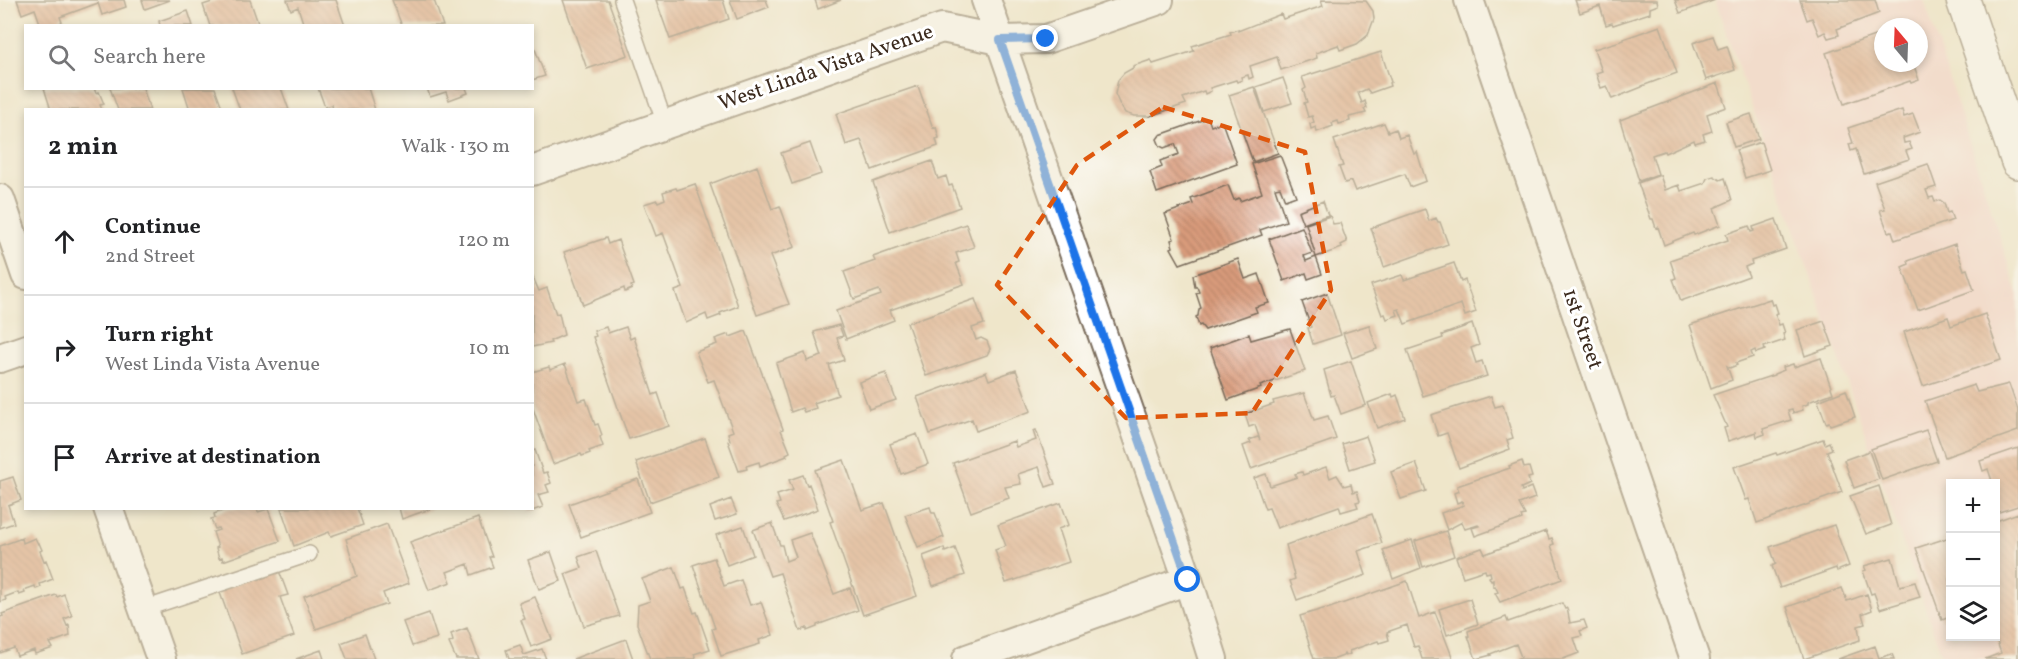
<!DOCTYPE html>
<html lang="en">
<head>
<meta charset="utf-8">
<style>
  :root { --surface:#fff; --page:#f6f6f6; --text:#202124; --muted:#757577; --line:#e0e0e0 }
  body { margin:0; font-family:Vollkorn,serif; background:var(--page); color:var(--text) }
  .controls { position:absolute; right:18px; bottom:18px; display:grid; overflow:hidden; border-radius:0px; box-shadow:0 3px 9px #0003 }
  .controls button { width:54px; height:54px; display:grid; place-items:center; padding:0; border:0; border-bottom:2px solid var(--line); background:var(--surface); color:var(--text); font:30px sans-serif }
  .compass { position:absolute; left:1874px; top:18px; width:54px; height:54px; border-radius:50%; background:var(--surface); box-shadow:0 3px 9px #0003; rotate:341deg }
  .stop { position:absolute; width:18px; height:18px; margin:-14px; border:4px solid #1a73e8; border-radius:50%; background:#fff }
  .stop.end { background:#1a73e8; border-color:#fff; box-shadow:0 2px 6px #0008 }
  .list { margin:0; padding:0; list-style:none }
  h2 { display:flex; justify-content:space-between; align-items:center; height:78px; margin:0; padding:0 24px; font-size:26px }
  h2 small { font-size:20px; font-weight:400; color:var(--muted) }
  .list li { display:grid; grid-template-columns:39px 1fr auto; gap:18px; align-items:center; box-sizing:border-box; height:108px; padding:0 24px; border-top:2px solid var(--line) }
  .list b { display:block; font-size:22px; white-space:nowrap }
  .list p { margin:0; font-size:20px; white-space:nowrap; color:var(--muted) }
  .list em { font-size:20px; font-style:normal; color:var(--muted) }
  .icon { flex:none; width:33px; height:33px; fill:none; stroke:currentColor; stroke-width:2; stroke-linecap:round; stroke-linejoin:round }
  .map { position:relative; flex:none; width:2018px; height:659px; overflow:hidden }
  .search { position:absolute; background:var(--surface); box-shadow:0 3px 9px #0003; left:24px; top:24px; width:510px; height:66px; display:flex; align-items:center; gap:15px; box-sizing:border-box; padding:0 21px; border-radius:0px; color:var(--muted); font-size:22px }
  .panel { position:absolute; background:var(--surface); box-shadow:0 3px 9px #0003; left:24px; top:108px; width:510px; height:402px; border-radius:0px }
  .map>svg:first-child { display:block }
  .built { fill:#f7d0cc; fill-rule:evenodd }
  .building { fill:url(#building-back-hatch) }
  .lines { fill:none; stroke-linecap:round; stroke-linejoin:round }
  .lane-casing { stroke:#7a6c5b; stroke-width:18 }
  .street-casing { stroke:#7a6c5b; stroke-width:32 }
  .secondary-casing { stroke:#7a6c5b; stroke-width:36 }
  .lane { stroke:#fff; stroke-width:15 }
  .street { stroke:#fff; stroke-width:28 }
  .secondary { stroke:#fff; stroke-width:33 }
  .route { stroke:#1a73e8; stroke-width:8 }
  .marked { fill:none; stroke:#df570d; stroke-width:4.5; stroke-dasharray:12 8; stroke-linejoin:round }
  .labels { text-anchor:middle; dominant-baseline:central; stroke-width:6; stroke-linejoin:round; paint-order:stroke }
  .street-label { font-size:21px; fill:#3b2a1e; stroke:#fff }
</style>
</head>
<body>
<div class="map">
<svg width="2018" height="659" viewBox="0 0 2018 659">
  <defs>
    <pattern id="building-back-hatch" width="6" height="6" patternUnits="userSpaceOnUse" patternTransform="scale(1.5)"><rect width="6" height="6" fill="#d99b7b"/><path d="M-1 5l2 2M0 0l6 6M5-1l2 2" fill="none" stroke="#b17f64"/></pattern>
  </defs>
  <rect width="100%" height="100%" fill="#fff"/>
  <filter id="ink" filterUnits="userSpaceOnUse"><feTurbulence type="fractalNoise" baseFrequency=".0167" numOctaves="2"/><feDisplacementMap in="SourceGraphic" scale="12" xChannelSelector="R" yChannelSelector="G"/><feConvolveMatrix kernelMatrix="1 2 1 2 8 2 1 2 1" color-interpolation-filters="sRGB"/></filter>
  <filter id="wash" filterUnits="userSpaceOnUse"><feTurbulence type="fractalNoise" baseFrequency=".008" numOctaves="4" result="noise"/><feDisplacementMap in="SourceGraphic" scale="24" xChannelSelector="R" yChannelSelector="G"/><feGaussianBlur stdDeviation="1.35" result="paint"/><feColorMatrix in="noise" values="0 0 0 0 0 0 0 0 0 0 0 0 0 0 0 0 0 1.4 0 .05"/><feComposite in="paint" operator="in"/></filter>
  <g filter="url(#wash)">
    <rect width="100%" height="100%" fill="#efe6cb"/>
    <path class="built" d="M 1715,0 L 1924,0 L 2018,294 L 2018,659 L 1943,659 ZM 1883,27 L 1919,27 L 1919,63 L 1883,63 ZM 1950,484 L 1996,484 L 1996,636 L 1950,636 Z"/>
    <g id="blocks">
      <path class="building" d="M 17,0 L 124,0 L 126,7 L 102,15 L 98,3 L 60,17 L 62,22 L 53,26 L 41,26 L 35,9 L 22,14 Z
        M 142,0 L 170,0 L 145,9 Z
        M 218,0 L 250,0 L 259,26 L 210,26 L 203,5 Z
        M 287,0 L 336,0 L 345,26 L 304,26 L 298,7 L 291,10 Z
        M 392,0 L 434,0 L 443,26 L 402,26 Z
        M 563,0 L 608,0 L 628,55 L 587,69 Z
        M 656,0 L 723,0 L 729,19 L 670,39 Z
        M 730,0 L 766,0 L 769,7 L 737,19 Z
        M 815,0 L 841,0 L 818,9 Z
        M 1321,0 L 1366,1 L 1373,11 L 1374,19 L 1368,35 L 1357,44 L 1340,50 L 1338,45 L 1316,53 L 1317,58 L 1281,70 L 1277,57 L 1250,66 L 1253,77 L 1249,79 L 1248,75 L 1241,77 L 1242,80 L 1237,82 L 1236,80 L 1210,88 L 1211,91 L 1205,94 L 1204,91 L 1183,98 L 1186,104 L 1150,116 L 1134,116 L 1125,113 L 1119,103 L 1115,94 L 1118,80 L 1124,73 L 1133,68 L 1133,66 L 1151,60 L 1153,64 L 1194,51 L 1192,46 L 1231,34 L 1230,32 L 1238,29 L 1238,31 L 1281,14 L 1283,19 L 1323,6 Z
        M 1575,0 L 1657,0 L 1658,5 L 1650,8 L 1650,13 L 1613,25 L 1612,23 L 1606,25 L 1600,6 L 1580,13 Z
        M 1675,0 L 1715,0 L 1680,13 Z
        M 1800,0 L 1875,0 L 1879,13 L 1837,29 L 1839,35 L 1828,38 L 1825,32 L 1819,35 L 1812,18 L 1807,20 Z
        M 188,11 L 193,26 L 160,26 L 159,21 Z
        M 1660,26 L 1677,73 L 1642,86 L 1642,87 L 1612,99 L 1607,86 L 1601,88 L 1596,73 L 1602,71 L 1594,49 L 1624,40 L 1623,39 Z
        M 1883,33 L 1883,63 L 1913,63 L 1919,80 L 1911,83 L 1910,81 L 1844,104 L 1826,53 Z
        M 1713,36 L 1718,49 L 1727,46 L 1735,70 L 1706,80 L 1693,43 Z
        M 532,41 L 545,76 L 532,80 Z
        M 1381,52 L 1391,82 L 1389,83 L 1390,86 L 1370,93 L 1367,89 L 1358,93 L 1362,103 L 1365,101 L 1367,108 L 1364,109 L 1366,113 L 1349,117 L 1350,121 L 1339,124 L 1338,121 L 1332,123 L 1333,126 L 1317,132 L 1316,127 L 1311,129 L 1310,124 L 1314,122 L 1312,116 L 1308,117 L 1304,103 L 1307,102 L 1303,90 L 1306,88 L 1302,77 Z
        M 1283,78 L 1292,103 L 1264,112 L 1256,87 Z
        M 1718,83 L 1726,107 L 1707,114 L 1712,131 L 1703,134 L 1705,140 L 1695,143 L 1694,140 L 1665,153 L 1664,151 L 1652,155 L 1658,174 L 1639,181 L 1620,120 Z
        M 918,86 L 933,128 L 936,127 L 939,138 L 936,139 L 938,146 L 872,170 L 861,140 L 846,145 L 836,114 Z
        M 1254,87 L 1278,153 L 1253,162 L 1229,95 Z
        M 44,88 L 94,88 L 96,93 L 99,92 L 104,104 L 100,105 L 102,110 L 51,110 Z
        M 110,88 L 143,88 L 150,110 L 118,110 Z
        M 183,88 L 215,88 L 223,110 L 190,110 Z
        M 232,88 L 281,88 L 289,110 L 240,110 Z
        M 318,88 L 368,88 L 375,110 L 333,110 L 332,105 L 325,107 Z
        M 427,88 L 466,88 L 468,93 L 449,100 L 446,92 L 430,97 Z
        M 1902,110 L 1904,117 L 1913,114 L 1920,132 L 1903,138 L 1904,143 L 1909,142 L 1912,149 L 1906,151 L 1909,159 L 1864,174 L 1856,149 L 1851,151 L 1849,144 L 1853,143 L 1848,128 Z
        M 1751,114 L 1759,139 L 1734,147 L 1726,122 Z
        M 1208,118 L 1211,126 L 1222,122 L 1237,164 L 1157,193 L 1150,172 L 1162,167 L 1160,161 L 1179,154 L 1175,144 L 1164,148 L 1160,146 L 1157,139 L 1160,135 Z
        M 1384,123 L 1388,132 L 1396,129 L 1399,138 L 1407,135 L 1414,154 L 1417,152 L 1426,181 L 1410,187 L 1405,174 L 1355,191 L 1351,181 L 1345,183 L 1339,167 L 1343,166 L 1334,140 Z
        M 1761,142 L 1770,170 L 1745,178 L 1736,150 Z
        M 810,143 L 821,174 L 792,184 L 781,153 Z
        M 1280,155 L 1296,196 L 1285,200 L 1280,187 L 1275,188 L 1286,221 L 1260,230 L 1262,235 L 1180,264 L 1171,248 L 1173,247 L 1171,240 L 1174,239 L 1165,214 L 1193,204 L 1191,199 L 1228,185 L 1234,200 L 1239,198 L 1240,201 L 1262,193 L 1252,164 Z
        M 932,161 L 938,179 L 946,176 L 949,186 L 952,185 L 960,207 L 890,232 L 873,182 Z
        M 1928,164 L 1936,187 L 1926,190 L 1929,198 L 1933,197 L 1935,202 L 1940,200 L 1944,203 L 1947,213 L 1950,212 L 1953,220 L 1895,240 L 1892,231 L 1888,232 L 1880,210 L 1885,209 L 1875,182 Z
        M 757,166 L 772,209 L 780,206 L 795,247 L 770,256 L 789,304 L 757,315 L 710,184 Z
        M 1660,175 L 1665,190 L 1679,185 L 1681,191 L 1705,183 L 1707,178 L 1714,176 L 1720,180 L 1725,178 L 1732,200 L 1714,208 L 1720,225 L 1694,235 L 1693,233 L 1664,245 L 1658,227 L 1656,228 L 1653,219 L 1651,219 L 1638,183 Z
        M 695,184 L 738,306 L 720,313 L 721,315 L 708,320 L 706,314 L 686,323 L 675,291 L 683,288 L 663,233 L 656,236 L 644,204 L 657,200 L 658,202 L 665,199 L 663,192 L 676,188 L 677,190 Z
        M 1323,201 L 1328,215 L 1303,224 L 1298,211 Z
        M 1425,209 L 1429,221 L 1436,218 L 1438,222 L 1440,222 L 1448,244 L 1384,267 L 1371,228 Z
        M 1330,216 L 1333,224 L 1340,223 L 1347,242 L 1341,245 L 1342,248 L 1316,257 L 1306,224 Z
        M 1776,219 L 1786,249 L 1751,261 L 1752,264 L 1745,267 L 1749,276 L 1681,301 L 1673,279 L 1676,278 L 1670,260 L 1728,240 L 1726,234 L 1749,226 L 1751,232 L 1754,231 L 1753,227 Z
        M 966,224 L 974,247 L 956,253 L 959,262 L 956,263 L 964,284 L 890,310 L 894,320 L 846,339 L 836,311 L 881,295 L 879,290 L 854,299 L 844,272 L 875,261 L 873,257 Z
        M 1302,227 L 1312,253 L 1304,256 L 1306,261 L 1316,257 L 1322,274 L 1308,279 L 1306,273 L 1284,281 L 1269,239 Z
        M 606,238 L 608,244 L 618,240 L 634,285 L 631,286 L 632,289 L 625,292 L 624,288 L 583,305 L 564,252 Z
        M 1955,244 L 1964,270 L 1967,269 L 1974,290 L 1918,310 L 1902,267 L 1909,264 L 1908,261 Z
        M 1238,259 L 1245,279 L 1259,274 L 1269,303 L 1255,307 L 1257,312 L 1205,330 L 1201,325 L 1199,326 L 1196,317 L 1198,316 L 1199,309 L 1201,308 L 1196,293 L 1199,292 L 1197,287 L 1195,287 L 1193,275 Z
        M 1454,263 L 1461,282 L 1465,280 L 1476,312 L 1465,316 L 1461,304 L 1405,324 L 1399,309 L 1396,310 L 1398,315 L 1387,319 L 1385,314 L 1382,315 L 1371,285 L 1402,275 L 1404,280 Z
        M 532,275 L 539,291 L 547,288 L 556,314 L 559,313 L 564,335 L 550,341 L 551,343 L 532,347 Z
        M 1327,293 L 1341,335 L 1313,344 L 1308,328 L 1311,327 L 1302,302 Z
        M 975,299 L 984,324 L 972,328 L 976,340 L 981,338 L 987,341 L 990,349 L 987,355 L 926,376 L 907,323 Z
        M 1770,299 L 1772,305 L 1775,304 L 1778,313 L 1775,314 L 1779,325 L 1782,324 L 1785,333 L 1783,334 L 1785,340 L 1764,347 L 1765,350 L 1756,353 L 1755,350 L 1751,352 L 1753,357 L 1736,363 L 1737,365 L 1730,368 L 1727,366 L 1732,380 L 1711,388 L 1690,325 Z
        M 1985,314 L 2001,360 L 1923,386 L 1904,332 L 1948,317 L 1951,326 Z
        M 1824,321 L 1833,346 L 1805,356 L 1797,330 Z
        M 1472,324 L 1479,345 L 1471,348 L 1476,363 L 1482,361 L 1487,376 L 1423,396 L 1407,350 L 1443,338 L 1442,335 Z
        M 839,325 L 843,336 L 837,338 L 844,360 L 829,365 L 838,395 L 814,403 L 816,408 L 804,412 L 802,408 L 791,412 L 776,363 L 805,353 L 807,361 L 822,356 L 814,332 Z
        M 1369,325 L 1377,349 L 1352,358 L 1343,333 Z
        M 606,327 L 608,333 L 626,327 L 630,339 L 634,337 L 653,395 L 658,393 L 669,426 L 629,439 L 593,337 L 596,336 L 594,331 Z
        M 1290,329 L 1305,371 L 1260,386 L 1261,388 L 1228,400 L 1210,348 L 1249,334 L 1251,340 Z
        M 746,331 L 783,429 L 781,430 L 790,452 L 786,454 L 787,456 L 760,466 L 759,462 L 746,466 L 747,469 L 739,471 L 728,441 L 730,440 L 728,433 L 733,431 L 714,380 L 708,382 L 696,352 L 717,344 L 715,339 L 729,334 L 730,337 Z
        M 1821,358 L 1833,393 L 1808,402 L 1808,404 L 1802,406 L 1803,410 L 1793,413 L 1792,410 L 1788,411 L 1791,420 L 1763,429 L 1765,434 L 1757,437 L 1756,432 L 1728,441 L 1724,428 L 1727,427 L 1713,395 L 1774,375 L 1774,374 L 1784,370 L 1783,367 L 1793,364 L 1794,367 Z
        M 1351,361 L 1366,405 L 1341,414 L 1334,395 L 1331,396 L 1324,370 Z
        M 565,364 L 578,401 L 586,399 L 595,425 L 598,424 L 602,435 L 600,437 L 603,446 L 589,451 L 590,453 L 582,456 L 581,454 L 553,464 L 532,406 L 532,372 L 549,367 L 550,370 Z
        M 1016,370 L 1031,411 L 976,431 L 972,419 L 930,434 L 917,397 L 986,372 L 989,380 Z
        M 886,373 L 896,400 L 869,409 L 859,382 Z
        M 2009,384 L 2018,410 L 2018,431 L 1945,457 L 1925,401 L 1974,385 L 1977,392 Z
        M 1846,390 L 1855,417 L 1830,425 L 1829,422 L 1826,423 L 1818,401 Z
        M 1304,393 L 1314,420 L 1328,416 L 1336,439 L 1251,469 L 1243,446 L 1251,443 L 1249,440 L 1258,437 L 1260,440 L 1255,425 L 1249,427 L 1245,414 L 1274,404 L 1273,401 Z
        M 1392,394 L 1393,397 L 1397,395 L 1405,418 L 1377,428 L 1368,403 Z
        M 1491,396 L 1495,407 L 1503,405 L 1513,438 L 1507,440 L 1510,449 L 1459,468 L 1447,433 L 1438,436 L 1431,415 Z
        M 1036,430 L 1055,484 L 1046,487 L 1039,467 L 1018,474 L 1021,484 L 1005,487 L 1009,498 L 971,512 L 953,463 L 1014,441 L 1016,447 L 1036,440 L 1033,431 Z
        M 1926,430 L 1937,461 L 1882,480 L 1871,449 Z
        M 917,434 L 928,464 L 901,474 L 890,444 Z
        M 1366,436 L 1375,461 L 1350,469 L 1342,444 Z
        M 705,438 L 719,477 L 650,502 L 636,462 Z
        M 1823,439 L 1825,444 L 1829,442 L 1832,449 L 1827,451 L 1842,492 L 1757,523 L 1749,499 L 1746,500 L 1734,467 L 1776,453 L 1777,455 Z
        M 2018,448 L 2018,506 L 1996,513 L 1996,484 L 1993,484 L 1988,469 L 1983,471 L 1980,461 Z
        M 535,450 L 543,473 L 547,472 L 551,483 L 546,485 L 549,492 L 538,495 L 543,507 L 529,512 L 528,508 L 532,508 L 532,451 Z
        M 1869,451 L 1879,479 L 1854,488 L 1844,460 Z
        M 844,460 L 862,510 L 884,503 L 917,596 L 863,615 L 830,522 L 833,521 L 815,470 Z
        M 1522,461 L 1524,468 L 1529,467 L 1532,477 L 1528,478 L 1530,484 L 1521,488 L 1522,491 L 1531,487 L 1535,498 L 1519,504 L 1525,515 L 1521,516 L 1522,519 L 1475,536 L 1472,528 L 1479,526 L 1478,525 L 1465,529 L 1462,522 L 1447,530 L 1441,513 L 1464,505 L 1462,501 L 1457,503 L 1454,493 L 1459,491 L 1457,486 L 1510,468 L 1509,466 Z
        M 1416,463 L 1426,491 L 1401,499 L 1391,472 Z
        M 1326,467 L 1330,478 L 1337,475 L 1344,486 L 1351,484 L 1353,492 L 1357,491 L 1360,501 L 1356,502 L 1358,507 L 1341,512 L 1339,506 L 1277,528 L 1269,508 L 1265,509 L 1254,478 L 1266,474 L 1270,486 L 1297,477 L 1295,474 L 1302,472 L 1303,475 Z
        M 803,475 L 807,485 L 809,484 L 818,509 L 784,521 L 776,504 L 780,503 L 777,495 L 793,490 L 789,480 Z
        M 13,477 L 21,500 L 8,505 L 14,523 L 0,528 L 0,481 Z
        M 638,479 L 650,512 L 581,537 L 569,504 Z
        M 1879,486 L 1891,525 L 1866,534 L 1850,496 Z
        M 731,499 L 737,514 L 715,521 L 710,507 Z
        M 1061,503 L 1069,525 L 1058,529 L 1069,562 L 1006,583 L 995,550 L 1006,546 L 998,525 Z
        M 930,507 L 932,513 L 935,513 L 944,537 L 918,547 L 905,515 Z
        M 230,508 L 257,508 L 258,512 L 268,509 L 280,541 L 223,561 L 222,557 L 219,558 L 216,548 L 218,547 L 213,532 L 219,530 L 218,528 L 215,529 L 211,519 L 215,518 L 214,514 Z
        M 281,508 L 357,508 L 363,525 L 331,536 L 329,532 L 294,546 Z
        M 399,508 L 430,508 L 430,509 L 402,519 Z
        M 2018,513 L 2018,659 L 1985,659 L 2001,653 L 1995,636 L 1996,521 Z
        M 1372,514 L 1382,543 L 1358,551 L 1366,575 L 1297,600 L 1290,581 L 1295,579 L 1286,545 Z
        M 478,518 L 492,557 L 489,557 L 493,567 L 471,575 L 468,564 L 447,572 L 451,582 L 429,590 L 410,542 Z
        M 772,523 L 780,545 L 782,545 L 786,561 L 796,557 L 790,540 L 810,533 L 834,594 L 850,588 L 858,610 L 817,625 L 817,627 L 807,631 L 807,628 L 800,631 L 780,573 L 770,576 L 753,530 Z
        M 387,524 L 409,583 L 383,593 L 387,604 L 316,629 L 304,596 L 357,576 L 346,539 Z
        M 1834,525 L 1849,566 L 1837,571 L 1836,568 L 1780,588 L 1772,566 L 1776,564 L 1770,547 Z
        M 743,526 L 753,555 L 727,565 L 716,535 Z
        M 1446,531 L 1454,556 L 1423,567 L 1415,541 Z
        M 1546,531 L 1549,539 L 1552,538 L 1554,544 L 1551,545 L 1562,579 L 1500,602 L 1495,593 L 1498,592 L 1495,586 L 1493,587 L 1493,580 L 1491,581 L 1489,577 L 1491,576 L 1490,572 L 1486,573 L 1485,570 L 1463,577 L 1456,557 L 1482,548 L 1485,554 Z
        M 1950,537 L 1950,617 L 1942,620 L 1916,548 Z
        M 22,538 L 23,543 L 35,538 L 38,544 L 39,543 L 42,550 L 40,551 L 44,561 L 46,560 L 53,579 L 40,584 L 41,587 L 36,589 L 35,586 L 24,590 L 25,593 L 19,595 L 18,592 L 5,597 L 6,600 L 0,602 L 0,546 Z
        M 1412,540 L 1421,568 L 1393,579 L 1383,550 Z
        M 944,548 L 945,552 L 955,548 L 965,575 L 933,586 L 923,556 Z
        M 596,551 L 619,616 L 584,626 L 565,574 L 582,568 L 578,557 Z
        M 551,552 L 561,581 L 539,589 L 528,560 Z
        M 714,558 L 724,586 L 741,580 L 750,605 L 761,602 L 773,635 L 759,640 L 760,644 L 721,656 L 712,629 L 715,628 L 693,565 Z
        M 1892,558 L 1900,586 L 1915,582 L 1920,597 L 1880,609 L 1874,593 L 1871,594 L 1863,571 L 1866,570 L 1864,566 Z
        M 674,567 L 682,589 L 685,588 L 694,613 L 697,612 L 710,649 L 694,654 L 696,659 L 650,659 L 637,624 L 638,605 L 650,601 L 642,579 Z
        M 278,568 L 288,595 L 280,597 L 294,636 L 242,654 L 219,590 Z
        M 1407,581 L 1419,618 L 1435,612 L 1453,659 L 1422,659 L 1418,646 L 1414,647 L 1407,625 L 1387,632 L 1389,640 L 1379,643 L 1378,641 L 1349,651 L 1350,654 L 1345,656 L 1344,654 L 1343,656 L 1335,659 L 1314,659 L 1300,616 L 1326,608 L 1327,609 Z
        M 1842,588 L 1847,601 L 1867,594 L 1872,610 L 1862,614 L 1865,624 L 1858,626 L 1860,640 L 1804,659 L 1787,607 Z
        M 64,594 L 72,616 L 64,619 L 67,626 L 69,625 L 70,636 L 50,643 L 53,648 L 35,654 L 34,650 L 17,656 L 14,648 L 0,653 L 0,617 L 3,616 L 2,614 L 56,595 L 57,597 Z
        M 535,597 L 552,639 L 531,647 L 521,620 L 525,619 L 519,603 Z
        M 1470,599 L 1478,624 L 1447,635 L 1439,609 Z
        M 1562,603 L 1565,609 L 1567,608 L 1570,623 L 1584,620 L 1587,628 L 1580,631 L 1582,636 L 1574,638 L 1579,653 L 1563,659 L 1517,659 L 1521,657 L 1516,644 L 1490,654 L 1491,655 L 1476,659 L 1468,636 L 1469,636 L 1468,631 L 1506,617 L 1508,622 Z
        M 429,613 L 437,638 L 412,646 L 403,622 Z
        M 467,628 L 479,659 L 456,659 L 449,643 L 453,641 L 451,634 Z
        M 365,634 L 374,659 L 347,659 L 341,643 Z
        M 626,639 L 633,659 L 573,659 Z
        M 520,645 L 524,655 L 542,649 L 546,659 L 509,659 L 506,650 Z
        M 1875,646 L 1879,658 L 1892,654 L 1894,659 L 1838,659 Z
        M 321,650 L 324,659 L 296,659 Z"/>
    </g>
  </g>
  <g filter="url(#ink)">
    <use href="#blocks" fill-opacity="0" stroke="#7a6c5b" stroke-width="1.5"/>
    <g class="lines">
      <defs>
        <path id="lane" d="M 622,0 L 665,124
          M 144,609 L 309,554"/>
        <path id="street" d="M 986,0 L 1188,580 L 1213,659
          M 1469,0 L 1695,659
          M 532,171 L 942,28 L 1000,40 L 1046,39 L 1159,0
          M 0,199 L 26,275
          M 0,358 L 26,349
          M 108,508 L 161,659
          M 967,659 L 1188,580"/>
        <path id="secondary" d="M 1963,0 L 2018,162"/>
      </defs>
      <use href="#lane" class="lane-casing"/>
      <use href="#street" class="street-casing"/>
      <use href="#secondary" class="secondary-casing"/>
      <use href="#lane" class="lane"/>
      <use href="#street" class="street"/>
      <use href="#secondary" class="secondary"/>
    </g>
  </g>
  <g class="lines" filter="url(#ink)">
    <path class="route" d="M 1046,39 L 1000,40 L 1188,580"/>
  </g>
  <path d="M0 0H2018V659H0ZM 1163,107 L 1305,152 L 1331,290 L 1252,413 L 1126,418 L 997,285 L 1077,165 Z" fill="#efe6cb" fill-opacity=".55" fill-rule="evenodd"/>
  <path class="marked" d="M 1163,107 L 1305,152 L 1331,290 L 1252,413 L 1126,418 L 997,285 L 1077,165 Z"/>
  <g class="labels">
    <g class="street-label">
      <text transform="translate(826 68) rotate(-19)">West Linda Vista Avenue</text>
      <text transform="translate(1582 329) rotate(71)">1st Street</text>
    </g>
  </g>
</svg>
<div class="controls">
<button>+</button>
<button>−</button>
<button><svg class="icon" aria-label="layers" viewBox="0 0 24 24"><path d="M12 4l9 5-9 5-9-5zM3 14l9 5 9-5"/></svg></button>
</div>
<svg class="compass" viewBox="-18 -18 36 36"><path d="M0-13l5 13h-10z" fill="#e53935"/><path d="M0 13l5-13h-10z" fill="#757577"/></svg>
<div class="stop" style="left:1188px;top:580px"></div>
<div class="stop end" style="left:1046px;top:39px"></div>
<div class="search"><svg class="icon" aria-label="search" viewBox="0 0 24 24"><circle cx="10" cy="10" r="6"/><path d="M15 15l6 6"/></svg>Search here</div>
<section class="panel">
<h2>2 min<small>Walk · 130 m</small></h2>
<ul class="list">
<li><svg class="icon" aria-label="ahead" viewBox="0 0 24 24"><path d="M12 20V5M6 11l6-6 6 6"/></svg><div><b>Continue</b><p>2nd Street</p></div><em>120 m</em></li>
<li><svg class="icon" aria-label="right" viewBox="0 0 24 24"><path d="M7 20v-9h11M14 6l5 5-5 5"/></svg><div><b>Turn right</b><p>West Linda Vista Avenue</p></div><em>10 m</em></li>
<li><svg class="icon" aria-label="arrive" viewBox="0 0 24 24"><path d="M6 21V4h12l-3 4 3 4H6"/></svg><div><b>Arrive at destination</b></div></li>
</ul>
</section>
</div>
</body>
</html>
